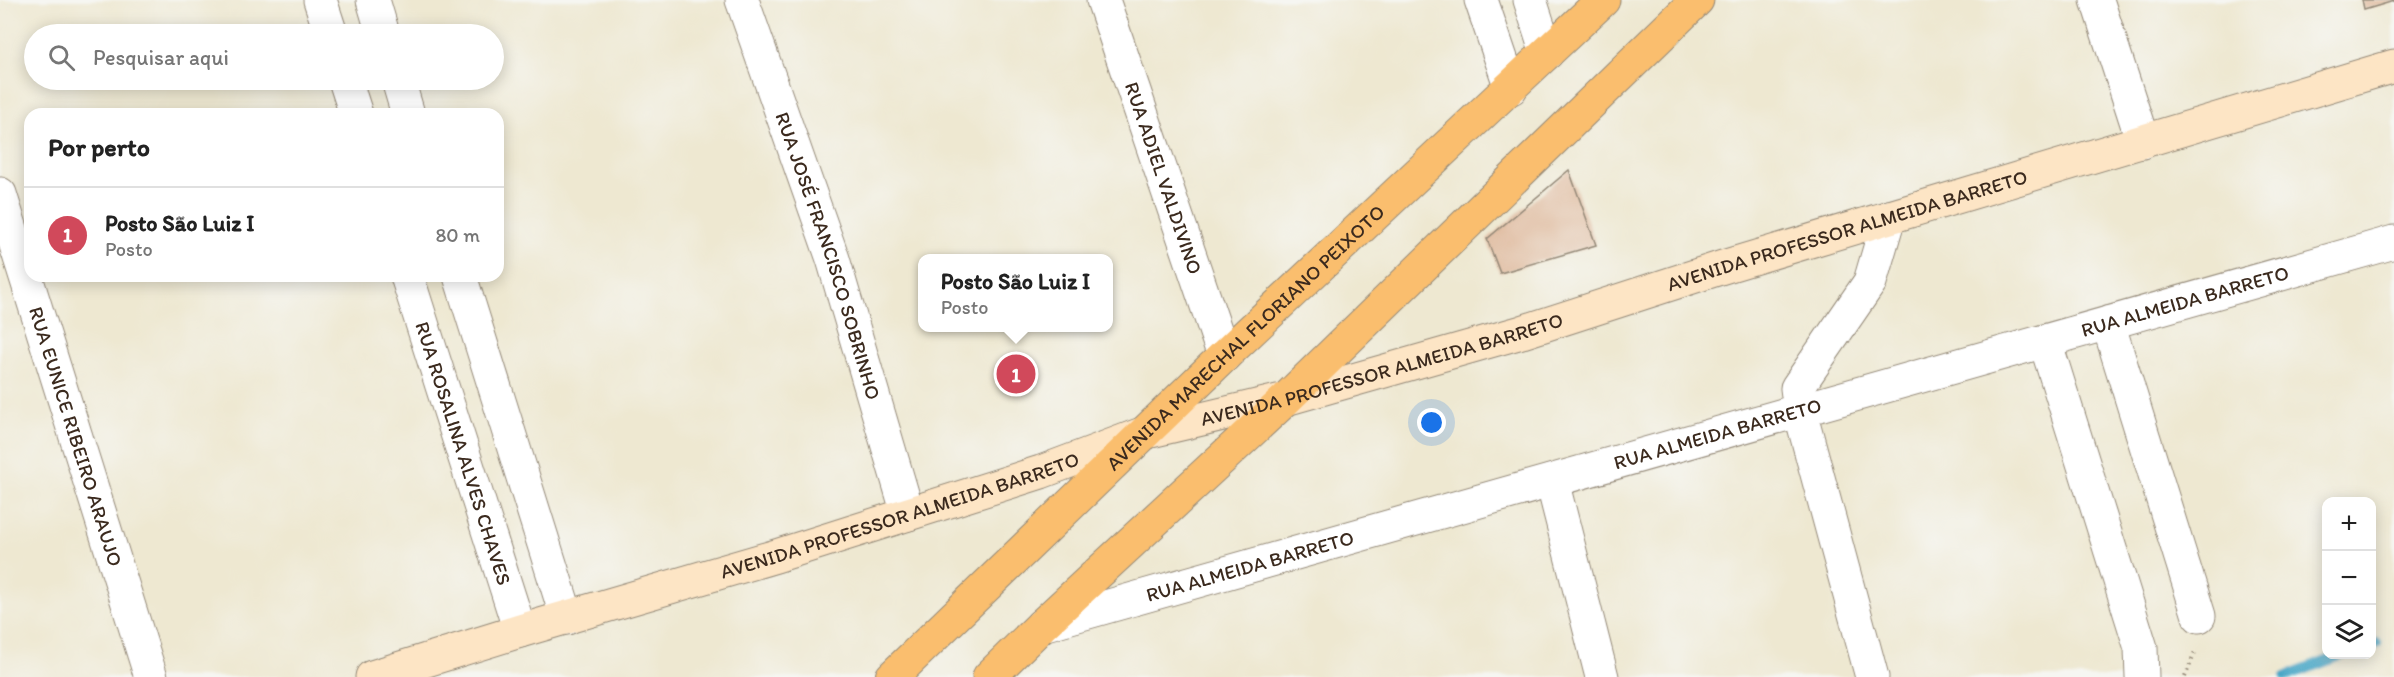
<!DOCTYPE html>
<html lang="pt">
<head>
<meta charset="utf-8">
<style>
  :root { --surface:#fff; --page:#f6f6f6; --text:#222; --muted:#767676; --line:#e0e0e0; --accent:#d1495b }
  body { margin:0; font-family:Itim,sans-serif; background:var(--page); color:var(--text) }
  .controls { position:absolute; right:18px; bottom:18px; display:grid; overflow:hidden; border-radius:12px; box-shadow:0 3px 15px #0003 }
  .controls button { width:54px; height:54px; display:grid; place-items:center; padding:0; border:0; border-bottom:2px solid var(--line); background:var(--surface); color:var(--text); font:30px sans-serif }
  .you { position:absolute; left:1432px; top:423px; width:21px; height:21px; margin:-15px; border:4px solid #fff; border-radius:50%; background:#1a73e8; box-shadow:0 0 0 9px #1a73e833 }
  .badge { display:grid; place-items:center; width:39px; height:39px; border-radius:50%; background:var(--accent); color:#fff; font-size:20px; font-weight:700 }
  .pin { position:absolute; translate:-50% -50%; border:3px solid #fff; box-shadow:0 2px 6px #0006 }
  .popup { position:absolute; left:918px; top:254px; width:195px; height:78px; box-sizing:border-box; display:grid; place-content:center; border-radius:12px; background:var(--surface); filter:drop-shadow(0 2px 4px #0005); font-size:20px; white-space:nowrap; color:var(--muted) }
  .popup b { font-size:22px; color:var(--text) }
  .popup::after { content:''; position:absolute; left:50%; top:100%; margin-left:-12px; border:12px solid transparent; border-top-color:var(--surface) }
  .list { margin:0; padding:0; list-style:none }
  h2 { display:flex; justify-content:space-between; align-items:center; height:78px; margin:0; padding:0 24px; font-size:26px }
  h2 small { font-size:20px; font-weight:400; color:var(--muted) }
  .list li { display:grid; grid-template-columns:39px 1fr auto; gap:18px; align-items:center; box-sizing:border-box; height:96px; padding:0 24px; border-top:2px solid var(--line) }
  .list b { display:block; font-size:22px; white-space:nowrap }
  .list p { margin:0; font-size:20px; white-space:nowrap; color:var(--muted) }
  .list em { font-size:20px; font-style:normal; color:var(--muted) }
  .icon { flex:none; width:33px; height:33px; fill:none; stroke:currentColor; stroke-width:2; stroke-linecap:round; stroke-linejoin:round }
  .map { position:relative; flex:none; width:2394px; height:677px; overflow:hidden }
  .search { position:absolute; background:var(--surface); box-shadow:0 3px 15px #0003; left:24px; top:24px; width:480px; height:66px; display:flex; align-items:center; gap:15px; box-sizing:border-box; padding:0 21px; border-radius:33px; color:var(--muted); font-size:22px }
  .panel { position:absolute; background:var(--surface); box-shadow:0 3px 15px #0003; left:24px; top:108px; width:480px; height:174px; border-radius:18px }
  .map>svg:first-child { display:block }
  .lines { fill:none; stroke-linecap:round; stroke-linejoin:round }
  .stream { stroke:#47a6c6; stroke-width:10 }
  .building { fill:#deb79a }
  .minor-casing { stroke:#948978; stroke-width:35 }
  .secondary-casing { stroke:#948978; stroke-width:35 }
  .primary-casing { stroke:#948978; stroke-width:35 }
  .path { stroke:#948978; stroke-width:4; stroke-dasharray:1.5 4.5; stroke-linecap:butt }
  .minor { stroke:#fff; stroke-width:33 }
  .secondary { stroke:#fde5c5; stroke-width:33 }
  .primary { stroke:#fabe6e; stroke-width:33 }
  .labels { text-anchor:middle; dominant-baseline:central; stroke-width:4.5; stroke-linejoin:round; paint-order:stroke }
  .street-label { font-size:20px; fill:#3b2a1e; stroke:#f6f6f2 }
</style>
</head>
<body>
<div class="map">
<svg width="2394" height="677" viewBox="0 0 2394 677">
  <rect width="100%" height="100%" fill="#f6f6f2"/>
  <filter id="ink" filterUnits="userSpaceOnUse"><feTurbulence type="fractalNoise" baseFrequency=".0167" numOctaves="2"/><feDisplacementMap in="SourceGraphic" scale="12" xChannelSelector="R" yChannelSelector="G"/><feConvolveMatrix kernelMatrix="1 2 1 2 8 2 1 2 1" color-interpolation-filters="sRGB"/></filter>
  <filter id="wash" filterUnits="userSpaceOnUse"><feTurbulence type="fractalNoise" baseFrequency=".008" numOctaves="4" result="noise"/><feDisplacementMap in="SourceGraphic" scale="24" xChannelSelector="R" yChannelSelector="G"/><feGaussianBlur stdDeviation="1.35" result="paint"/><feColorMatrix in="noise" values="0 0 0 0 0 0 0 0 0 0 0 0 0 0 0 0 0 1.4 0 .05"/><feComposite in="paint" operator="in"/></filter>
  <g filter="url(#wash)">
    <rect width="100%" height="100%" fill="#eee8d1"/>
    <g class="lines">
      <path class="stream" d="M 2372,645 L 2377,643
        M 2285,677 L 2345,654"/>
    </g>
    <g id="blocks">
      <path class="building" d="M 2362,0 L 2394,0 L 2394,1 L 2364,10 Z
        M 1569,170 L 1596,245 L 1500,273 L 1487,239 Z"/>
    </g>
  </g>
  <g filter="url(#ink)">
    <use href="#blocks" fill-opacity="0" stroke="#948978" stroke-width="1.5"/>
    <g class="lines">
      <defs>
        <g id="minor">
          <path d="M 320,0 L 331,34"/>
          <path d="M 373,0 L 383,34"/>
          <path id="s1" d="M 742,0 L 833,259 L 908,514"/>
          <path id="s2" d="M 1103,0 L 1224,356"/>
          <path d="M 1481,0 L 1511,88"/>
          <path d="M 1530,0 L 1547,53"/>
          <path d="M 2097,0 L 2143,142"/>
          <path d="M 345,80 L 356,114"/>
          <path d="M 398,80 L 408,114"/>
          <path id="s3" d="M 0,194 L 151,677"/>
          <path id="s4" d="M 407,276 L 520,631"/>
          <path d="M 460,276 L 567,618"/>
          <path d="M 2108,323 L 2199,616"/>
          <path d="M 2045,341 L 2141,648 L 2142,677"/>
          <path d="M 1552,481 L 1602,677"/>
          <path id="s5" d="M 1042,625 L 2394,242"/>
          <path d="M 1872,677 L 1800,411 L 1797,388 L 1870,282 L 1889,217"/>
        </g>
        <g id="secondary">
          <path id="s6" d="M 372,677 L 520,631 L 776,556 L 1041,472 L 1147,432 L 1286,399 L 1522,332 L 1723,267 L 2394,66"/>
        </g>
        <g id="primary">
          <path id="s7" d="M 892,677 L 1224,356 L 1603,0"/>
          <path d="M 989,677 L 1042,625 L 1286,399 L 1697,0"/>
        </g>
      </defs>
      <use href="#minor" class="minor-casing"/>
      <use href="#secondary" class="secondary-casing"/>
      <use href="#primary" class="primary-casing"/>
      <path class="path" d="M 2185,677 L 2196,650"/>
      <use href="#minor" class="minor"/>
      <use href="#secondary" class="secondary"/>
      <use href="#primary" class="primary"/>
    </g>
  </g>
  <g class="labels">
    <g class="street-label">
      <text stroke="none"><textPath href="#s2" startOffset="188">RUA ADIEL VALDIVINO</textPath></text>
      <text stroke="none"><textPath href="#s6" startOffset="1542">AVENIDA PROFESSOR ALMEIDA BARRETO</textPath></text>
      <text stroke="none"><textPath href="#s1" startOffset="270">RUA JOSÉ FRANCISCO SOBRINHO</textPath></text>
      <text stroke="none"><textPath href="#s5" startOffset="1188">RUA ALMEIDA BARRETO</textPath></text>
      <text stroke="none"><textPath href="#s7" startOffset="490">AVENIDA MARECHAL FLORIANO PEIXOTO</textPath></text>
      <text stroke="none"><textPath href="#s6" startOffset="1056">AVENIDA PROFESSOR ALMEIDA BARRETO</textPath></text>
      <text stroke="none"><textPath href="#s5" startOffset="702">RUA ALMEIDA BARRETO</textPath></text>
      <text stroke="none"><textPath href="#s3" startOffset="254">RUA EUNICE RIBEIRO ARAUJO</textPath></text>
      <text stroke="none"><textPath href="#s4" startOffset="186">RUA ROSALINA ALVES CHAVES</textPath></text>
      <text stroke="none"><textPath href="#s6" startOffset="552">AVENIDA PROFESSOR ALMEIDA BARRETO</textPath></text>
      <text stroke="none"><textPath href="#s5" startOffset="216">RUA ALMEIDA BARRETO</textPath></text>
    </g>
  </g>
</svg>
<div class="controls">
<button>+</button>
<button>−</button>
<button><svg class="icon" aria-label="layers" viewBox="0 0 24 24"><path d="M12 4l9 5-9 5-9-5zM3 14l9 5 9-5"/></svg></button>
</div>
<div class="you"></div>
<div class="pin badge" style="left:1016px;top:374px">1</div>
<div class="popup"><b>Posto São Luiz I</b>Posto</div>
<div class="search"><svg class="icon" aria-label="search" viewBox="0 0 24 24"><circle cx="10" cy="10" r="6"/><path d="M15 15l6 6"/></svg>Pesquisar aqui</div>
<section class="panel">
<h2>Por perto<small></small></h2>
<ul class="list">
<li><span class="badge">1</span><div><b>Posto São Luiz I</b><p>Posto</p></div><em>80 m</em></li>
</ul>
</section>
</div>
</body>
</html>
